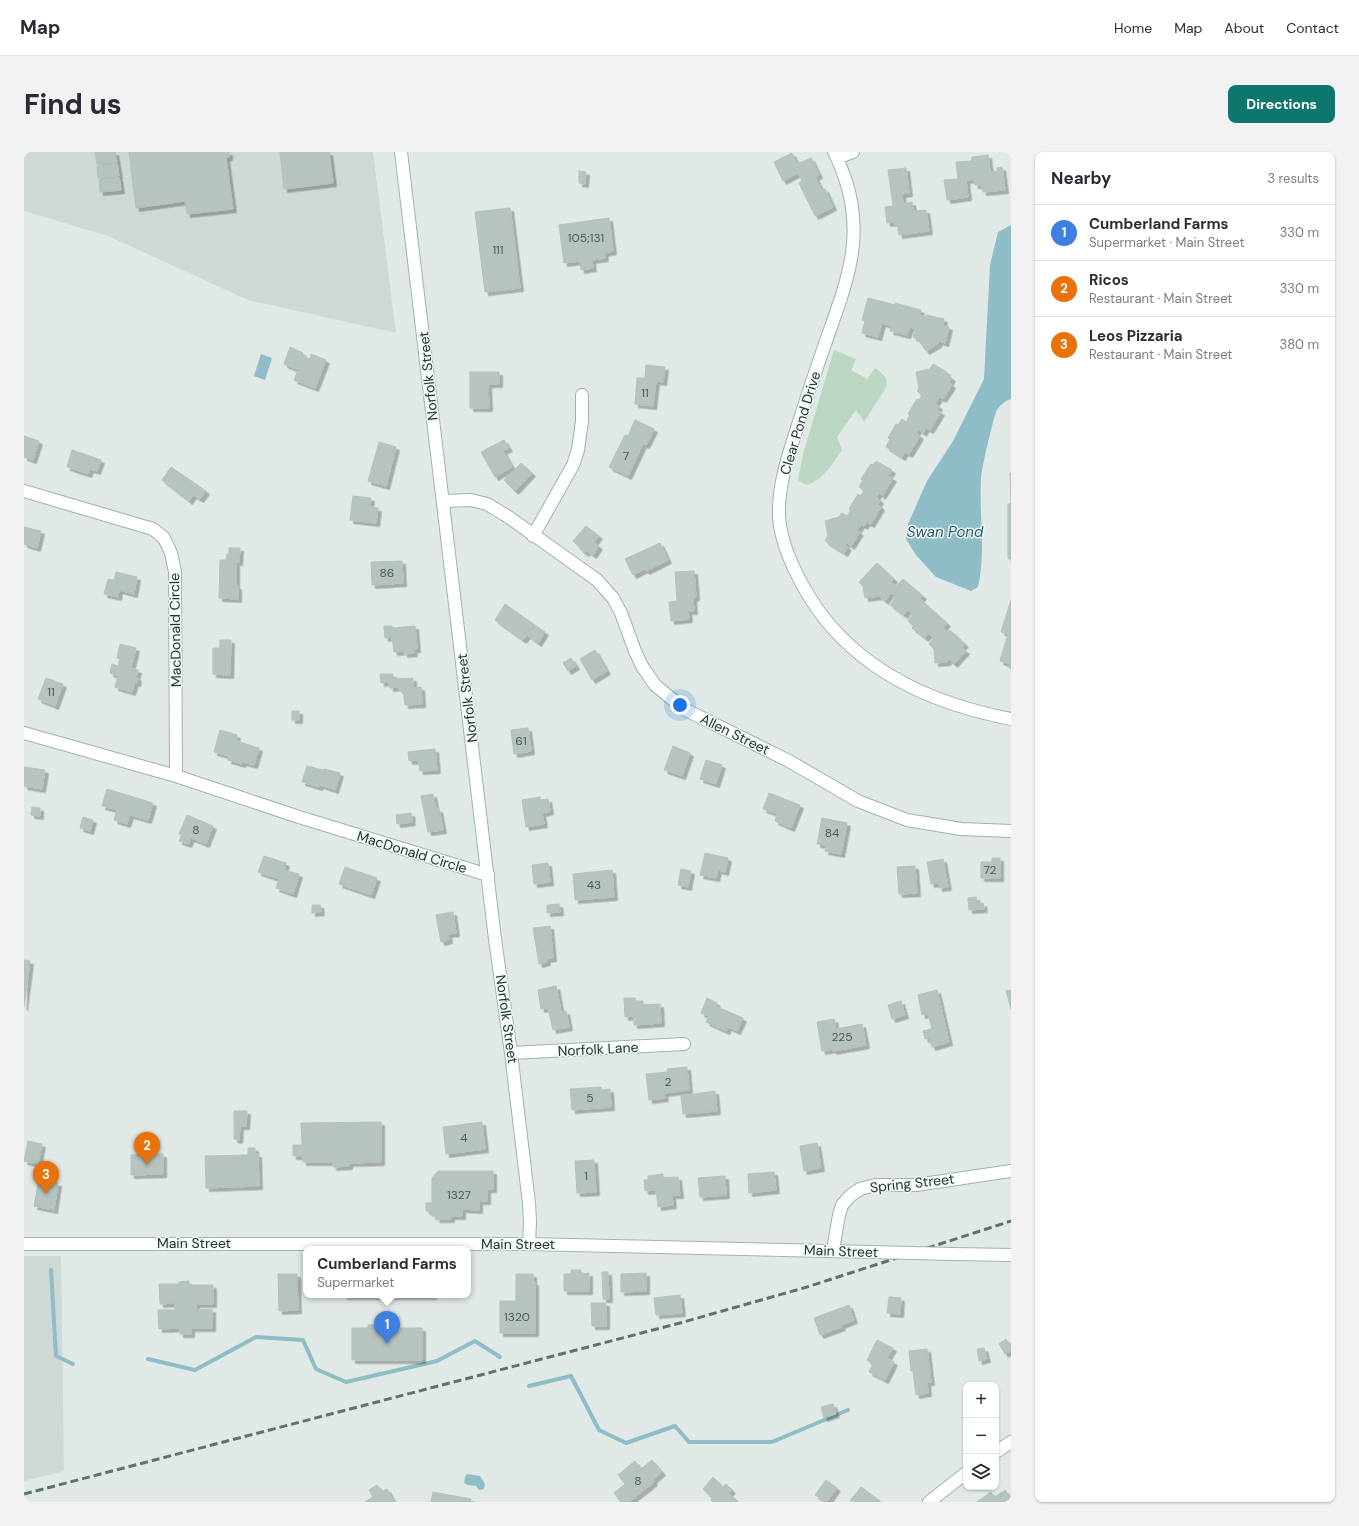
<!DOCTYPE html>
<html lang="en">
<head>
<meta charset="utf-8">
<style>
  :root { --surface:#fff; --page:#f2f2f3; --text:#2b2b33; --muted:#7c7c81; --line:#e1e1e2; --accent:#0f766e }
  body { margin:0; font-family:"DM Sans",sans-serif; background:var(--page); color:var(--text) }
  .controls { position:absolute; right:12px; bottom:12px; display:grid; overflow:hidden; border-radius:8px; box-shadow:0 1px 3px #0004 }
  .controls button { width:36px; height:36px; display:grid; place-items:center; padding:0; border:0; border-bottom:1px solid var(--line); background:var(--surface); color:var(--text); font:20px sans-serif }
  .you { position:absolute; left:656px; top:553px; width:14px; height:14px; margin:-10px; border:3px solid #fff; border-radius:50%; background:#1a73e8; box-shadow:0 0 0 6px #1a73e833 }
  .badge { display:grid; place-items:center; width:26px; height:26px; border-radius:50%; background:var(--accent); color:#fff; font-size:13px; font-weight:700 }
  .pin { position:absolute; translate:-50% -33px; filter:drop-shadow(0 1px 2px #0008) }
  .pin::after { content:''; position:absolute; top:21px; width:14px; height:12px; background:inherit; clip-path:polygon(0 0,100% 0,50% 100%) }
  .popup { position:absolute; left:279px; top:1094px; width:168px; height:52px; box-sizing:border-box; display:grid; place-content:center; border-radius:8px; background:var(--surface); filter:drop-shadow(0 1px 3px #0005); font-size:13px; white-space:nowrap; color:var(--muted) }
  .popup b { font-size:15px; color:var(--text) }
  .popup::after { content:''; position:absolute; left:50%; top:100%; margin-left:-8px; border:8px solid transparent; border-top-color:var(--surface) }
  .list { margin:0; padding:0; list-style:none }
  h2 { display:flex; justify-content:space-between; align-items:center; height:52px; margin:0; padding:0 16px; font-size:17px }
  h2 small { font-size:13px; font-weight:400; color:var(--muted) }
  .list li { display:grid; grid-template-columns:26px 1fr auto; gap:12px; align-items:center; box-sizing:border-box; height:56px; padding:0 16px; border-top:1px solid var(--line) }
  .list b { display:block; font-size:15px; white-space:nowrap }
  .list p { margin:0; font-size:13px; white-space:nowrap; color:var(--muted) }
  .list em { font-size:13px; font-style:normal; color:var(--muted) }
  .icon { flex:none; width:22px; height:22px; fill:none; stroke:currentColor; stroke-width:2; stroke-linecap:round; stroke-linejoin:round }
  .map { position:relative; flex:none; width:987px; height:1350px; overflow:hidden; border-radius:8px }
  header { display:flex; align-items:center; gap:24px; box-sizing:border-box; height:56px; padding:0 20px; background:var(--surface); border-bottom:1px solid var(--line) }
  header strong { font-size:19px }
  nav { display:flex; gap:22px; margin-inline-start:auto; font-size:14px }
  .intro { display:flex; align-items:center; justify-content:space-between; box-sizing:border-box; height:96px; padding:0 24px }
  h1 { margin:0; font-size:28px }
  .button { padding:10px 18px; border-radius:8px; background:var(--accent); color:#fff; font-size:14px; font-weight:700 }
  main { display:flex; gap:24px; padding:0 24px }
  aside { flex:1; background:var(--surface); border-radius:8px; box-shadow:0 1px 3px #0004 }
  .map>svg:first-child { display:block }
  .built { fill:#ced8d4 }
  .green { fill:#bbd7c4 }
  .water { fill:#8ebcc7 }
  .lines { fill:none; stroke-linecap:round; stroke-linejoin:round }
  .stream { stroke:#8ebcc7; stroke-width:4 }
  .building { fill:#b6c3be; stroke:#b3c1bc; filter:url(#shadow) }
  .street-casing { stroke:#a4b0ac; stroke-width:14 }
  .secondary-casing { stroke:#a1b3ad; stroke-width:14 }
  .street { stroke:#fff; stroke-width:12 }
  .secondary { stroke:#fff; stroke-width:12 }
  .rail { stroke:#5d726e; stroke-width:3; stroke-dasharray:8 4; stroke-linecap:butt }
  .secondary-bridge-casing { stroke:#a1b3ad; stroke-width:14; stroke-linecap:butt }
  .secondary-bridge { stroke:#fff; stroke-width:12 }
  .labels { text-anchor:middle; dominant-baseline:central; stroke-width:3; stroke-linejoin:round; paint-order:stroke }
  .number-label { font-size:12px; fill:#485a55 }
  .street-label { font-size:14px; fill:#233732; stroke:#f0f6f3 }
  .water-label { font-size:15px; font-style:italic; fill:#255c6b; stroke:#f0f6f3 }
</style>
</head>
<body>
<header>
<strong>Map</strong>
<nav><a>Home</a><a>Map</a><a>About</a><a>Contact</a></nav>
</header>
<div class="intro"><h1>Find us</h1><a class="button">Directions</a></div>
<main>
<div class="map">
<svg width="987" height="1350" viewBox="0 0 987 1350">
  <defs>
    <filter id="shadow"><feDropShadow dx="3.5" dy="3.5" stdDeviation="0" flood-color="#0004"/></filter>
  </defs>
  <rect width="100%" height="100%" fill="#e0e9e5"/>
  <path class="built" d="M 0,0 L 349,0 L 372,181 L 224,148 L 84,84 L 0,59 Z
    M 0,1104 L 37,1104 L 40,1319 L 0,1329 Z"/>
  <path class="green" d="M 810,198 L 832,207 L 827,218 L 843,227 L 851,216 L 853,217 L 862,226 L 863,234 L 840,270 L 832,258 L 813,285 L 818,298 C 808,312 799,329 782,333 L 774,328 L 779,302 Z"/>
  <path class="water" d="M 987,73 L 987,247 C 981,249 976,253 973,258 C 970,262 957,319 957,327 C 955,362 962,401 954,435 L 947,439 L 912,425 L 892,403 L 882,387 L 884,372 L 903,329 L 929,289 L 960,227 L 966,113 L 974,80 Z
    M 237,202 L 248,206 L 241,228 L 230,224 Z
    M 443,1322 L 456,1324 L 461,1332 L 460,1337 L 455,1338 L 452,1334 L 444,1333 L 440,1331 L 441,1325 Z"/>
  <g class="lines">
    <path class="stream" d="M 27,1118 L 32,1204 L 49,1212
      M 124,1207 L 171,1218 L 232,1185 L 279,1188 L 292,1217 L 322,1230 L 413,1209 L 451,1189 L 476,1205
      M 505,1234 L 547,1224 L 575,1278 L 602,1291 L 651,1274 L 665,1290 L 748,1290 L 824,1258"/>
  </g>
  <path class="building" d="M 71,0 L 91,0 L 93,10 L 73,12 Z
    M 105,0 L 205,0 L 205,5 L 202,6 L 209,57 L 163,62 L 161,49 L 112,56 Z
    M 256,0 L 305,0 L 309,31 L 260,37 Z
    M 768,1 L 773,12 L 787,6 L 795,23 L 791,25 L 798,38 L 801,37 L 809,55 L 791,64 L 775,31 L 778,29 L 774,21 L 759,29 L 750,10 Z
    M 964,3 L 966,20 L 974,19 L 973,16 L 978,15 L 981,38 L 959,40 L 958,33 L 951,33 L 950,27 L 942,28 L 944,45 L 923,48 L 920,28 L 934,27 L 932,10 L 948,9 L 948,5 Z
    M 93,11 L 95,24 L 74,26 L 73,14 Z
    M 882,16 L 885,41 L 878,42 L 879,52 L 888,50 L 889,59 L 902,58 L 905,79 L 875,83 L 874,74 L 871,75 L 870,70 L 863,71 L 861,55 L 869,54 L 864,18 Z
    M 555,19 L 562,20 L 561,32 L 555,31 Z
    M 95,25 L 97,38 L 76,40 L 75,28 Z
    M 486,56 L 496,136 L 461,140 L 451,60 Z
    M 585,66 L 589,99 L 580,101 L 581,106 L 568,108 L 569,116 L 557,118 L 556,109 L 540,111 L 535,73 Z
    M 844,146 L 871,153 L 871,151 L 897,158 L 895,163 L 902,165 L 902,163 L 920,167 L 919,173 L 925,175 L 921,191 L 915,189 L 914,192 L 902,199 L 894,187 L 889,185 L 891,177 L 886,175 L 883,183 L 866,179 L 868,174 L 858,171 L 854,185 L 838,181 L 841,169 L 838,168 Z
    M 266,195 L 279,201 L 278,204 L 286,207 L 287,202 L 302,208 L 291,236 L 270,228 L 274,218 L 260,212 Z
    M 909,212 L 923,220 L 922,222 L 928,226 L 925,231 L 928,233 L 919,247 L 915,245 L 911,252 L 915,254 L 913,258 L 917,260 L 906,278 L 902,276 L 899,281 L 894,277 L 892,281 L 896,284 L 885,302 L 881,300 L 878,305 L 862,295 L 866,287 L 864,286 L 872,272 L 874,273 L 878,267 L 882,270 L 886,263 L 884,262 L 893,247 L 895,248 L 898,243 L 893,239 L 895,236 L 892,220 L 906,217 Z
    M 622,213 L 641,215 L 639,230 L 632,229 L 629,254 L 611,252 L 613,226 L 621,226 Z
    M 446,220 L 475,220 L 475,232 L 464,232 L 465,256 L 446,256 Z
    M 611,268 L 630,277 L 622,293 L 619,292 L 604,324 L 585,315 L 601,283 L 604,284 Z
    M 0,284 L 15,289 L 9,308 L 0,305 Z
    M 480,288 L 485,296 L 479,299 L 488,315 L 471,325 L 457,300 Z
    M 355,290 L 372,295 L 362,334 L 344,329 Z
    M 48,298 L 77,308 L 73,319 L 66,317 L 64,322 L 43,315 Z
    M 852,309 L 868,318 L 864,324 L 869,326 L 858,344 L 855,341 L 852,345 L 856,348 L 854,352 L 857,355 L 847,372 L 843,370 L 840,374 L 837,372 L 833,379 L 836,380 L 827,394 L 823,391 L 821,393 L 824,395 L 820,401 L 801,389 L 804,383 L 801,369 L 815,365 L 818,361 L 823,364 L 827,358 L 825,357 L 834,342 L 837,344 L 840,338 L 835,335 L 839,328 L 837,327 L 847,312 L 849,313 Z
    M 497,311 L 508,321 L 491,339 L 480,328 Z
    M 147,315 L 182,339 L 176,347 L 169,343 L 165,349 L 138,328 Z
    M 986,321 L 987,321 L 987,407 L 984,407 L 984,352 L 987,352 Z
    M 329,344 L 347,346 L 346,355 L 354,356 L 352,371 L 326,368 Z
    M 562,374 L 575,384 L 570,390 L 575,394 L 569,403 L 563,399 L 561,401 L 556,397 L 557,396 L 549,389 Z
    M 0,375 L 17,379 L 13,396 L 0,392 Z
    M 636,391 L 644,408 L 622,419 L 621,417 L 609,423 L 601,407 Z
    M 205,396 L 216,396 L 215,410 L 212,410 L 212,434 L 214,434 L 214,447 L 195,446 L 196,408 L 202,408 L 203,402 L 205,402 Z
    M 378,409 L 379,431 L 348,433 L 347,410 Z
    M 853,411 L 870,427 L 867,430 L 872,434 L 879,427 L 899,444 L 896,447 L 923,471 L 919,476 L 924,480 L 926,478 L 941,492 L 937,495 L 942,499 L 930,512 L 925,507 L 923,510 L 911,511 L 910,497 L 905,492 L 910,486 L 905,482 L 901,486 L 888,476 L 890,474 L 884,469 L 889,462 L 884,458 L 880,463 L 866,453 L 871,447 L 869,446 L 871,443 L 867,441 L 861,449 L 855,444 L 841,446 L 839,434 L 835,430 Z
    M 670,419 L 672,445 L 669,446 L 670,459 L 664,459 L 665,467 L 647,469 L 645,450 L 653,449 L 651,420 Z
    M 92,420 L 113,425 L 110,442 L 95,438 L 94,445 L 80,442 L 84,427 L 90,428 Z
    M 987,448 L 987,517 L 985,516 L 986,512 L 976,509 L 984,482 L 977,480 Z
    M 481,452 L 521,480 L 514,491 L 503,483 L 499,488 L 471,468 Z
    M 360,474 L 368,474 L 369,476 L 391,474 L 393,497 L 389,497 L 390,501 L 380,502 L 380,499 L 370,500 L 368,485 L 361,486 Z
    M 196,488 L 207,488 L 206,523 L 189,522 L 189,496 L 196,496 Z
    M 96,492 L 112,496 L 107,516 L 114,518 L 112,525 L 114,526 L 113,531 L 111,530 L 108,540 L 91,535 L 94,524 L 86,521 L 88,512 L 94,514 L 96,507 L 93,506 Z
    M 571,498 L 583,519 L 568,528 L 556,507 Z
    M 547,506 L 552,514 L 544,519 L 539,511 Z
    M 356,522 L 369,522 L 369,527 L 389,526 L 389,536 L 397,535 L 398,552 L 381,553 L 379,537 L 375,538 L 375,535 L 366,536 L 365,530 L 357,531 Z
    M 22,526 L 39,532 L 31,554 L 14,547 Z
    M 268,559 L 275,559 L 275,568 L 268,568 Z
    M 504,576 L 507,599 L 490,602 L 487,578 Z
    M 196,578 L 213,583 L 212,589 L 235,596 L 230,613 L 219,610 L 218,612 L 204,608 L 205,604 L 190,600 Z
    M 649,594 L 666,601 L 658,624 L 640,618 Z
    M 411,597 L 413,618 L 396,619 L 394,608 L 385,609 L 384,600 Z
    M 682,608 L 698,613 L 692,632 L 676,627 Z
    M 283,614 L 299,618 L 300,617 L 316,621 L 311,638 L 296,633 L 295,635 L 278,630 Z
    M 0,615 L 21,618 L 18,637 L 0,634 Z
    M 83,637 L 129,651 L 124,668 L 106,663 L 103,672 L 90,668 L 93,658 L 78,654 Z
    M 745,641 L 776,653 L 767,676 L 751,669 L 753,662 L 739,657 Z
    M 409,642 L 412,657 L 415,657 L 419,678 L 404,680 L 397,644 Z
    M 516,645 L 516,648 L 524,647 L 526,659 L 518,661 L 520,672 L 502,675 L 498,648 Z
    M 8,655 L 16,656 L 16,664 L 7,663 Z
    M 387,661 L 388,670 L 373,672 L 372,663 Z
    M 163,663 L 189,674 L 182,692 L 167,686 L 164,692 L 155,689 L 158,682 L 155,682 Z
    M 59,665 L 69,668 L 66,679 L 56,676 Z
    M 798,666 L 823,671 L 817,702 L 801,699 L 802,693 L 793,692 Z
    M 681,701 L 704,706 L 701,720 L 694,718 L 692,726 L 676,723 Z
    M 240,704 L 262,711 L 260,718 L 275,722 L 269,742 L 252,736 L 255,727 L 234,720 Z
    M 968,706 L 976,706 L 976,726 L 957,726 L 957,710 L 968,710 Z
    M 919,707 L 924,735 L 915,736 L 914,731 L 907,732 L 903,710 Z
    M 524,711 L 526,730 L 510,732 L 508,713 Z
    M 891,714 L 893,741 L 875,742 L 873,715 Z
    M 321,715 L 353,726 L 347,743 L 315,732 Z
    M 657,717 L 667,719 L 664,735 L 654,733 Z
    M 588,718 L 590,745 L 551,748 L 549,722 Z
    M 952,745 L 953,752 L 959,751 L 960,757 L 945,758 L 944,746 Z
    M 535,752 L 536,760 L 523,761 L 523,753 Z
    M 288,753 L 296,753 L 297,760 L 288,761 Z
    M 429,760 L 432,781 L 424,782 L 425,788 L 417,790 L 412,763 Z
    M 526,774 L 529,806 L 522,807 L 523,810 L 515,812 L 509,776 Z
    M 0,808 L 6,809 L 0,855 Z
    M 532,834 L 537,860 L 542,859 L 545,875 L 529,878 L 524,856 L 517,857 L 514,838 Z
    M 913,838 L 925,890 L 908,895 L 905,886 L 901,887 L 899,879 L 908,877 L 904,862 L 898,863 L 894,843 Z
    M 987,838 L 987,857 L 982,839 Z
    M 600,846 L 611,846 L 612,849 L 619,849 L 619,853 L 636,852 L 637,871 L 610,873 L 610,864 L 601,865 Z
    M 683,846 L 693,851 L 691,854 L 719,866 L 713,879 L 704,875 L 702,879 L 682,870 L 685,864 L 677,861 Z
    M 877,849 L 881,863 L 868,867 L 864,853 Z
    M 810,867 L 812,877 L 838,872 L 842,893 L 809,899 L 809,897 L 798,899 L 793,870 Z
    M 663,915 L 665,938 L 640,941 L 641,946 L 625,948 L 622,922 L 643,920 L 643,917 Z
    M 577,935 L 577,938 L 586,937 L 587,955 L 548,958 L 546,937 Z
    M 691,939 L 693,959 L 659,962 L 657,944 Z
    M 210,959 L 223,959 L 222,974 L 216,974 L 215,988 L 210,987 Z
    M 357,970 L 357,1010 L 325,1011 L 325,1014 L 309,1015 L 309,1010 L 279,1010 L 279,1004 L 269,1004 L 269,993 L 278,993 L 277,971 Z
    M 458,970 L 461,997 L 422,1002 L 419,975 Z
    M 4,989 L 18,992 L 14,1012 L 0,1009 Z
    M 793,991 L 797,1016 L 780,1019 L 776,994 Z
    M 224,996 L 231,996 L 231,1002 L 234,1002 L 235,1034 L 182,1036 L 181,1004 L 224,1003 Z
    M 139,1002 L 139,1022 L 107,1023 L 107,1003 Z
    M 570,1008 L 572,1040 L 553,1041 L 551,1009 Z
    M 414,1019 L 469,1019 L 469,1037 L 463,1037 L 463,1049 L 455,1049 L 455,1058 L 438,1057 L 438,1064 L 427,1064 L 427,1067 L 412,1067 L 413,1064 L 408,1064 L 408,1059 L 402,1059 L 402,1051 L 408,1051 L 408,1026 Z
    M 750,1020 L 752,1038 L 725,1041 L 724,1022 Z
    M 639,1022 L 639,1026 L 654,1025 L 656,1043 L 648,1043 L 649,1053 L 634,1055 L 632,1038 L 621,1039 L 620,1028 L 624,1028 L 624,1024 Z
    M 701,1024 L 702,1043 L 676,1045 L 674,1026 Z
    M 15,1027 L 34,1031 L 30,1058 L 10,1054 Z
    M 547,1118 L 557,1118 L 557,1122 L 565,1121 L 565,1139 L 540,1139 L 540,1122 L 547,1122 Z
    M 578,1120 L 584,1120 L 585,1147 L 579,1147 Z
    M 622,1121 L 622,1139 L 597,1140 L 597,1122 Z
    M 254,1122 L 273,1122 L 274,1158 L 255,1159 Z
    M 492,1122 L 509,1122 L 509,1130 L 511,1130 L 511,1181 L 476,1181 L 476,1149 L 492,1149 Z
    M 165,1129 L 165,1133 L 189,1133 L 189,1152 L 172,1152 L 172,1158 L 188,1157 L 188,1176 L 167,1176 L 167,1182 L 156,1182 L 156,1176 L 135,1177 L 134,1158 L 151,1158 L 151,1151 L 136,1152 L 135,1132 L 155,1132 L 155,1130 Z
    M 320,1143 L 409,1143 L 409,1144 L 320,1144 Z
    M 656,1143 L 658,1161 L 632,1163 L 630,1146 Z
    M 865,1145 L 877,1146 L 876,1162 L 863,1161 Z
    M 567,1151 L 582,1151 L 582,1174 L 568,1174 Z
    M 825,1153 L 830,1168 L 817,1173 L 818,1175 L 796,1183 L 790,1166 Z
    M 344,1173 L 370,1173 L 370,1176 L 398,1176 L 398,1208 L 328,1208 L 328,1176 L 344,1176 Z
    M 982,1187 L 987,1195 L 987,1198 L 981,1202 L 975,1192 Z
    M 853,1188 L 869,1196 L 863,1206 L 870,1210 L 861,1228 L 845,1220 L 849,1212 L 843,1208 Z
    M 960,1196 L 963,1207 L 955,1209 L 953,1197 Z
    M 903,1197 L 907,1230 L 903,1230 L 904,1241 L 892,1243 L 889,1219 L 887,1219 L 885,1199 Z
    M 809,1252 L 812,1262 L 800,1266 L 797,1255 Z
    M 628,1308 L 638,1320 L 629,1328 L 630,1330 L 605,1350 L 597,1350 L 590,1341 L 601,1332 L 594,1323 L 611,1309 L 617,1317 Z
    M 689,1325 L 699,1335 L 702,1332 L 708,1338 L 705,1341 L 713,1349 L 712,1350 L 689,1350 L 687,1348 L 688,1346 L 679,1337 Z
    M 802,1328 L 813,1336 L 803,1350 L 791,1343 Z
    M 353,1333 L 357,1340 L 363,1337 L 370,1350 L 341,1350 L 349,1345 L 345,1338 Z
    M 837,1335 L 856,1349 L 855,1350 L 826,1349 Z
    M 981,1338 L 987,1347 L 986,1350 L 953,1350 L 967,1340 L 971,1345 Z
    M 409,1340 L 447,1347 L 446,1350 L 407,1350 Z"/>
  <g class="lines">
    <defs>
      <path id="street" d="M 810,0 C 815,8 817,17 821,26 C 842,88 821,134 801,192 C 791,220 782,248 773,276 C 764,304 754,334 755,363 C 756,396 780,440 800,466 C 847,525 915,553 987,567
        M 813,6 L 829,0
        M 0,339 L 129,377 L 140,386 L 147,401 L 151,420 L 152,624
        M 419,349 L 447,348 L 463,352 L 483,364 L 573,428 L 589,446 L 597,461 L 611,499 L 618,514 L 631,533 L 660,557 L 765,609 L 834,649 L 883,668 L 937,677 L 987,679
        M 509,384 L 549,313 L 554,298 L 558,269 L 558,243
        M 0,581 L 152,624 L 275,665 L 464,723
        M 487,901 L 660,892
        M 809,1098 L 815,1063 L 818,1053 L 826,1044 L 836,1037 L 851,1033 L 892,1033 L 987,1019
        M 972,1300 L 987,1290
        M 905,1350 L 942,1321"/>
      <path id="secondary" d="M 377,0 L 471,787 L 487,901 L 505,1051 L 506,1069 L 505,1092
        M 0,1092 L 505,1092 L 847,1100
        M 929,1102 L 987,1103"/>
    </defs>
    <use href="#street" class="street-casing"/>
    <use href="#secondary" class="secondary-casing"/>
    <use href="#street" class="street"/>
    <use href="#secondary" class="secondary"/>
    <path class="rail" d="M 0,1342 L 656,1171 L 783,1135 L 987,1069"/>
    <defs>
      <path id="secondary-bridge" d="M 847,1100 L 929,1102"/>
    </defs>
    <use href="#secondary-bridge" class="secondary-bridge-casing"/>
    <use href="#secondary-bridge" class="secondary-bridge"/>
  </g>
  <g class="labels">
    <g class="number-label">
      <text x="562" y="86">105;131</text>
      <text x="474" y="98">111</text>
      <text x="621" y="241">11</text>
      <text x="602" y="304">7</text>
      <text x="363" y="421">86</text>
      <text x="27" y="540">11</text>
      <text x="497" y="589">61</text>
      <text x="172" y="678">8</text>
      <text x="808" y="681">84</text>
      <text x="966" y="718">72</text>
      <text x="570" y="733">43</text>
      <text x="818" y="885">225</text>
      <text x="644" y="930">2</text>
      <text x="566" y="946">5</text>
      <text x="440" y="986">4</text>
      <text x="562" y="1024">1</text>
      <text x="435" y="1043">1327</text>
      <text x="493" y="1165">1320</text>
      <text x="614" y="1329">8</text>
    </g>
    <g class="street-label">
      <text transform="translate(404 224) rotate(-96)">Norfolk Street</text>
      <text transform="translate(776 271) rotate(-73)">Clear Pond Drive</text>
      <text transform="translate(151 478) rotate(-91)">MacDonald Circle</text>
      <text transform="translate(443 546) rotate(-97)">Norfolk Street</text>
      <text transform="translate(711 582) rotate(26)">Allen Street</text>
      <text transform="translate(388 700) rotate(17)">MacDonald Circle</text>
      <text transform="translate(483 867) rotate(82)">Norfolk Street</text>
      <text transform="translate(574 897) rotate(-3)">Norfolk Lane</text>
      <text transform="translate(888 1031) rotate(-6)">Spring Street</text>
      <text x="170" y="1091">Main Street</text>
      <text x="494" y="1092">Main Street</text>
      <text transform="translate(817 1099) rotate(2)">Main Street</text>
    </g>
    <g class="water-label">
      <text x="921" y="380">Swan Pond</text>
    </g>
  </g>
</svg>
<div class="controls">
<button>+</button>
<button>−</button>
<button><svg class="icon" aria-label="layers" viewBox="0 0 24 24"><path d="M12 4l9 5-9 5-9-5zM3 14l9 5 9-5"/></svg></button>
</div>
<div class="you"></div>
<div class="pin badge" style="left:363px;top:1192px;background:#3f7fe0">1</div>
<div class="popup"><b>Cumberland Farms</b>Supermarket</div>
<div class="pin badge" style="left:123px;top:1013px;background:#e8710a">2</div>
<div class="pin badge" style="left:22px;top:1042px;background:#e8710a">3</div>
</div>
<aside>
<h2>Nearby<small>3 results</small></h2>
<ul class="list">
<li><span class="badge" style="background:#3f7fe0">1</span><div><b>Cumberland Farms</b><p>Supermarket · Main Street</p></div><em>330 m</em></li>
<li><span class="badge" style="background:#e8710a">2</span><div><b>Ricos</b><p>Restaurant · Main Street</p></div><em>330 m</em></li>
<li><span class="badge" style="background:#e8710a">3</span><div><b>Leos Pizzaria</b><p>Restaurant · Main Street</p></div><em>380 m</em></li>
</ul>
</aside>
</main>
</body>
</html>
